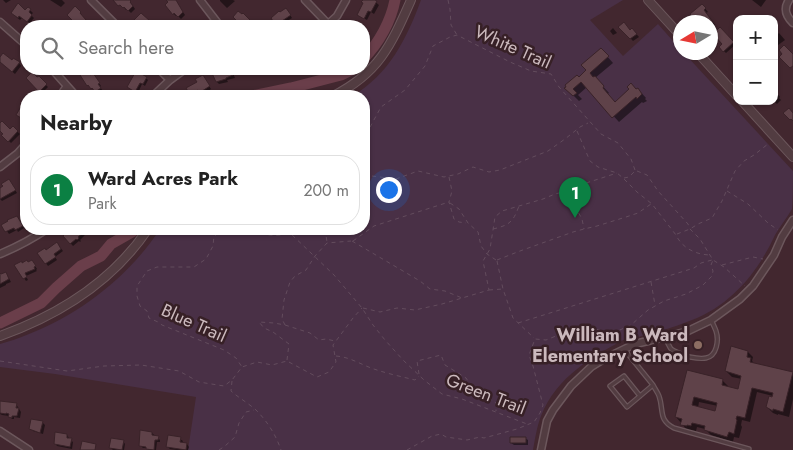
<!DOCTYPE html>
<html lang="en">
<head>
<meta charset="utf-8">
<style>
  :root { --surface:#fff; --page:#f2f2f2; --text:#222; --muted:#767676; --line:#e0e0e0; --accent:#0b8043 }
  body { margin:0; font-family:Jost,sans-serif; background:var(--page); color:var(--text) }
  .controls { position:absolute; right:15px; top:15px; display:grid; overflow:hidden; border-radius:10px; box-shadow:0 1px 4px #0004 }
  .controls button { width:45px; height:45px; display:grid; place-items:center; padding:0; border:0; border-bottom:1px solid var(--line); background:var(--surface); color:var(--text); font:25px sans-serif }
  .compass { position:absolute; left:673px; top:15px; width:45px; height:45px; border-radius:50%; background:var(--surface); box-shadow:0 1px 4px #0004; rotate:260deg }
  .you { position:absolute; left:388px; top:189px; width:18px; height:18px; margin:-12px; border:4px solid #fff; border-radius:50%; background:#1a73e8; box-shadow:0 0 0 8px #1a73e833 }
  .badge { display:grid; place-items:center; width:32px; height:32px; border-radius:50%; background:var(--accent); color:#fff; font-size:16px; font-weight:700 }
  .pin { position:absolute; translate:-50% -41px; filter:drop-shadow(0 1px 2px #0008) }
  .pin::after { content:''; position:absolute; top:26px; width:18px; height:15px; background:inherit; clip-path:polygon(0 0,100% 0,50% 100%) }
  .list { margin:0; padding:0; list-style:none }
  h2 { display:flex; justify-content:space-between; align-items:center; height:65px; margin:0; padding:0 20px; font-size:21px }
  h2 small { font-size:16px; font-weight:400; color:var(--muted) }
  .list li { display:grid; grid-template-columns:32px 1fr auto; gap:15px; align-items:center; box-sizing:border-box; height:70px; margin:0 10px 10px; padding:0 10px; border:1px solid var(--line); border-radius:20px }
  .list b { display:block; font-size:19px; white-space:nowrap }
  .list p { margin:0; font-size:16px; white-space:nowrap; color:var(--muted) }
  .list em { font-size:16px; font-style:normal; color:var(--muted) }
  .icon { flex:none; width:28px; height:28px; fill:none; stroke:currentColor; stroke-width:2; stroke-linecap:round; stroke-linejoin:round }
  .map { position:relative; flex:none; width:793px; height:450px; overflow:hidden }
  .search { position:absolute; background:var(--surface); box-shadow:0 1px 4px #0004; left:20px; top:20px; width:350px; height:55px; display:flex; align-items:center; gap:12px; box-sizing:border-box; padding:0 18px; border-radius:20px; color:var(--muted); font-size:19px }
  .panel { position:absolute; background:var(--surface); box-shadow:0 1px 4px #0004; left:20px; top:90px; width:350px; height:145px; border-radius:20px }
  .map>svg:first-child { display:block }
  .green { fill:#493046 }
  .shadow { fill:#0007; fill-rule:evenodd }
  .lines { fill:none; stroke-linecap:round; stroke-linejoin:round }
  .river { stroke:#6a3e4a; stroke-width:11 }
  .building { fill:#5f4249; stroke:#392228; fill-rule:evenodd }
  .service-casing { stroke:#6c575c; stroke-width:5.5 }
  .minor-casing { stroke:#6c575c; stroke-width:9 }
  .tertiary-casing { stroke:#6c575c; stroke-width:10 }
  .path { stroke:#634c5d; stroke-width:1; stroke-dasharray:4 4; stroke-linecap:butt }
  .service { stroke:#523c41; stroke-width:3 }
  .minor { stroke:#523c41; stroke-width:6 }
  .tertiary { stroke:#523c41; stroke-width:8 }
  .education-dot { fill:#8d6e63; stroke:#372026; stroke-width:2 }
  .labels { text-anchor:middle; dominant-baseline:central; stroke-width:5; stroke-linejoin:round; paint-order:stroke }
  .street-label { font-size:18px; fill:#cbb9bd; stroke:#372026 }
  .poi-label { font-size:18px; font-weight:bold; fill:#cbb9bd; stroke:#372026; text-anchor:end }
</style>
</head>
<body>
<div class="map">
<svg width="793" height="450" viewBox="0 0 793 450">
  <rect width="100%" height="100%" fill="#42272f"/>
  <path class="green" d="M 421,0 L 623,0 L 590,20 L 623,56 L 658,24 L 680,49 L 680,52 L 684,53 L 793,171 C 793,180 793,203 792,209 C 787,218 780,226 775,235 C 758,272 731,305 692,320 C 672,328 651,334 630,339 L 629,337 C 594,355 556,377 541,416 C 537,426 535,439 533,450 L 188,450 L 196,397 L 55,374 L 0,367 L 0,344 C 10,341 20,338 29,334 C 81,314 130,275 160,229 L 364,229 L 364,96 L 352,96 C 389,75 407,38 421,0 Z"/>
  <path class="shadow" d="M 3,0 L 11,0 L 6,3 Z
    M 50,0 L 62,0 L 65,3 L 61,7 Z
    M 115,0 L 129,0 L 135,9 L 131,13 L 127,9 L 126,10 L 123,6 L 122,7 Z
    M 168,0 L 175,0 L 185,15 L 181,19 L 177,15 L 176,16 L 166,6 L 170,3 Z
    M 220,0 L 233,0 L 235,1 L 227,8 L 220,1 Z
    M 364,0 L 373,0 L 379,5 L 374,14 L 371,12 L 367,20 L 361,17 L 364,4 Z
    M 752,0 L 766,0 L 761,7 Z
    M 702,5 L 708,12 L 706,13 L 715,25 L 711,29 L 710,22 L 705,22 L 701,18 L 698,21 L 692,14 Z
    M 75,7 L 82,15 L 81,16 L 87,23 L 85,26 L 83,26 L 80,24 L 79,25 L 68,15 Z
    M 28,8 L 33,13 L 31,15 L 34,18 L 30,23 L 22,18 L 20,20 L 15,16 L 26,11 Z
    M 288,12 L 292,18 L 284,23 L 285,25 L 284,26 L 278,26 L 272,18 Z
    M 243,15 L 254,25 L 252,26 L 241,26 Z
    M 620,27 L 630,31 L 632,29 L 639,37 L 633,41 Z
    M 613,28 L 617,33 L 613,35 L 610,31 Z
    M 720,29 L 735,45 L 726,53 L 720,47 L 724,44 Z
    M 779,33 L 785,40 L 774,48 L 774,34 L 776,36 Z
    M 606,55 L 613,63 L 595,78 L 609,93 L 607,94 L 615,103 L 638,89 L 646,98 L 645,99 L 647,101 L 643,103 L 642,102 L 619,122 L 587,87 L 578,95 L 582,99 L 579,101 L 566,88 Z
    M 0,60 L 19,63 L 21,66 L 15,74 L 2,63 Z
    M 219,69 L 221,71 L 230,69 L 232,71 L 235,78 L 227,80 L 228,82 L 219,84 L 217,82 Z
    M 243,69 L 262,69 L 263,72 L 250,75 L 248,74 L 245,74 L 243,72 Z
    M 273,69 L 290,69 L 290,71 L 275,71 Z
    M 95,77 L 101,86 L 100,87 L 103,91 L 99,94 L 88,85 Z
    M 28,78 L 37,79 L 39,78 L 48,87 L 42,93 Z
    M 146,78 L 148,80 L 145,86 L 142,84 L 138,93 L 129,87 Z
    M 205,79 L 211,89 L 203,95 L 200,92 L 193,96 L 188,89 Z
    M 774,92 L 776,92 L 780,97 L 779,98 L 781,100 L 777,104 L 774,101 Z
    M 26,100 L 26,121 L 20,117 Z
    M 0,125 L 10,131 L 13,128 L 20,134 L 11,143 L 3,135 L 5,134 L 0,129 Z
    M 26,171 L 26,182 L 21,176 Z
    M 11,183 L 17,193 L 2,201 L 0,199 L 0,190 Z
    M 17,217 L 24,228 L 18,232 L 17,230 L 9,234 L 3,225 Z
    M 76,229 L 80,229 L 85,235 L 80,240 L 81,241 L 80,242 L 79,241 L 73,246 L 64,236 L 71,233 Z
    M 59,246 L 63,251 L 55,257 L 57,260 L 48,266 L 39,254 Z
    M 22,264 L 34,264 L 37,269 L 36,270 L 37,271 L 26,276 L 28,280 L 26,281 L 24,278 Z
    M 6,273 L 11,282 L 6,284 L 6,285 L 0,288 L 0,275 Z
    M 748,352 L 753,357 L 752,361 L 756,365 L 793,374 L 793,399 L 789,417 L 778,414 L 778,415 L 773,413 L 767,407 L 773,396 L 757,392 L 750,422 L 742,420 L 741,425 L 742,427 L 739,438 L 734,437 L 733,442 L 711,435 L 705,429 L 697,427 L 696,431 L 687,430 L 676,417 L 687,371 L 722,380 L 728,386 L 727,387 L 739,390 L 742,379 L 732,377 L 726,371 ZM 699,402 L 718,406 L 716,412 L 698,408 Z
    M 0,402 L 16,404 L 21,412 L 20,418 L 14,417 L 14,419 L 12,419 L 9,416 L 2,415 L 0,414 Z
    M 42,422 L 45,425 L 43,434 L 33,431 L 31,429 Z
    M 152,433 L 160,440 L 160,442 L 157,442 L 156,450 L 149,450 L 147,448 L 143,448 L 140,445 Z
    M 67,435 L 69,438 L 69,439 L 73,442 L 72,449 L 57,446 L 55,443 Z
    M 525,438 L 528,440 L 528,445 L 514,445 L 511,443 Z
    M 180,439 L 183,441 L 182,443 L 187,444 L 189,447 L 188,450 L 177,450 L 170,449 L 167,446 Z
    M 123,441 L 125,444 L 124,450 L 113,450 L 111,448 Z"/>
  <g class="lines">
    <path class="river" d="M 364,58 C 379,43 391,21 395,0
      M 252,96 L 291,88 L 341,75 L 353,69
      M 0,323 L 41,303 L 56,288 L 81,266 L 101,256 L 111,244 L 132,232 L 135,229"/>
  </g>
  <path class="building" d="M 113,0 L 130,0 L 131,1 L 130,2 L 133,6 L 128,11 L 124,7 L 123,8 L 120,5 L 118,6 Z
    M 166,0 L 176,0 L 183,12 L 178,17 L 174,13 L 173,15 L 165,5 L 168,2 Z
    M 363,0 L 375,0 L 377,1 L 371,12 L 368,11 L 364,19 L 357,15 L 363,3 L 361,2 Z
    M 18,3 L 25,10 L 28,7 L 31,9 L 29,12 L 32,15 L 27,22 L 19,16 L 18,18 L 11,13 Z
    M 702,4 L 706,8 L 704,10 L 713,22 L 710,24 L 710,22 L 704,22 L 698,16 L 694,19 L 690,14 Z
    M 75,6 L 81,12 L 80,13 L 86,20 L 81,26 L 77,22 L 76,24 L 67,15 Z
    M 286,8 L 291,15 L 282,21 L 284,23 L 276,26 L 271,18 L 279,11 L 280,12 Z
    M 238,11 L 242,14 L 243,13 L 252,22 L 248,26 L 239,26 L 235,22 L 236,20 L 233,17 Z
    M 141,13 L 150,21 L 149,22 L 153,26 L 141,26 L 134,20 Z
    M 624,22 L 630,30 L 632,28 L 637,34 L 630,39 L 618,27 Z
    M 720,27 L 734,42 L 723,52 L 719,47 L 722,44 L 713,34 Z
    M 784,45 L 793,54 L 793,66 L 790,68 L 779,57 L 782,54 L 779,50 Z
    M 601,48 L 609,56 L 590,73 L 593,77 L 595,76 L 604,86 L 603,88 L 615,102 L 629,89 L 627,87 L 631,83 L 636,89 L 638,88 L 642,94 L 637,99 L 636,97 L 612,118 L 581,82 L 573,89 L 577,93 L 573,96 L 564,88 L 566,87 L 565,85 L 577,75 L 579,77 L 586,70 L 581,65 Z
    M 3,53 L 12,60 L 13,58 L 20,62 L 12,72 L 0,62 L 0,57 Z
    M 216,69 L 220,69 L 220,70 L 225,69 L 231,69 L 233,75 L 226,78 L 226,79 L 216,82 L 211,71 Z
    M 86,71 L 90,75 L 93,73 L 100,83 L 98,84 L 101,88 L 95,92 L 92,88 L 91,89 L 88,85 L 87,86 L 80,75 Z
    M 136,71 L 147,77 L 143,84 L 140,83 L 135,92 L 127,87 Z
    M 32,72 L 37,77 L 39,76 L 47,84 L 39,92 L 26,78 Z
    M 203,75 L 210,86 L 199,93 L 198,90 L 190,95 L 186,88 L 197,82 L 195,79 Z
    M 26,98 L 26,115 L 23,119 L 16,115 Z
    M 789,108 L 793,113 L 793,121 L 791,119 L 790,120 L 783,113 Z
    M 2,121 L 10,129 L 13,126 L 18,131 L 8,142 L 1,135 L 3,134 L 0,131 L 0,123 Z
    M 9,179 L 16,190 L 0,199 L 0,188 L 3,186 L 1,184 Z
    M 17,216 L 23,226 L 15,230 L 14,228 L 5,232 L 1,225 L 8,221 L 7,220 Z
    M 74,229 L 81,229 L 84,232 L 78,237 L 79,238 L 77,240 L 76,239 L 70,244 L 63,236 L 69,230 L 71,232 Z
    M 57,242 L 61,249 L 54,254 L 56,257 L 45,264 L 37,253 L 45,248 L 46,250 Z
    M 27,260 L 28,262 L 32,260 L 36,266 L 34,267 L 35,269 L 25,273 L 27,277 L 23,279 L 14,265 L 22,261 L 22,263 Z
    M 6,272 L 9,279 L 0,284 L 0,273 L 1,274 Z
    M 731,346 L 748,351 L 747,357 L 751,358 L 750,362 L 793,372 L 783,412 L 773,409 L 773,411 L 766,407 L 769,396 L 772,397 L 773,393 L 752,388 L 745,418 L 737,416 L 736,419 L 737,420 L 734,434 L 729,432 L 727,437 L 704,430 L 705,426 L 692,423 L 691,426 L 687,425 L 687,426 L 680,425 L 682,419 L 675,417 L 687,370 L 723,379 L 722,385 L 738,389 L 741,376 L 725,371 ZM 694,397 L 717,403 L 715,411 L 692,405 Z
    M 0,401 L 17,403 L 16,408 L 19,408 L 17,416 L 12,416 L 12,418 L 8,417 L 9,414 L 6,413 L 6,414 L 0,413 Z
    M 31,419 L 43,421 L 40,433 L 29,429 Z
    M 140,430 L 152,432 L 152,435 L 159,436 L 158,440 L 155,440 L 154,450 L 146,449 L 146,447 L 139,446 Z
    M 55,432 L 67,434 L 67,438 L 72,438 L 70,447 L 54,444 Z
    M 168,435 L 181,437 L 180,442 L 187,443 L 186,450 L 166,447 Z
    M 510,437 L 526,437 L 526,443 L 510,443 Z
    M 111,438 L 124,440 L 122,450 L 109,448 Z
    M 82,441 L 96,444 L 95,450 L 80,450 Z"/>
  <g class="lines">
    <defs>
      <path id="service" d="M 665,338 C 667,341 669,346 671,349 C 676,353 684,355 690,357 C 695,358 701,359 706,358 C 717,356 719,340 716,331 C 715,328 713,324 711,320
        M 624,349 L 653,385 L 627,407 L 610,386 L 624,376 L 640,396
        M 653,385 C 655,389 658,393 659,396 C 664,410 658,420 674,428 L 749,449"/>
      <path id="minor" d="M 91,0 L 117,26
        M 200,0 L 220,26
        M 305,0 L 328,24
        M 789,0 C 783,9 786,16 793,23
        M 0,22 L 26,45
        M 326,26 L 337,16 L 346,0
        M 52,69 L 76,96
        M 159,69 L 170,80
        M 60,96 L 67,86
        M 153,96 L 170,80 L 185,69
        M 0,167 L 18,153 L 26,144
        M 0,254 C 17,247 32,239 47,229
        M 0,431 L 29,450
        M 541,450 L 547,421 L 553,410 L 571,386 L 591,367 L 604,359 L 635,344 L 686,332 L 711,320 L 740,299 L 753,286 L 774,255 L 782,237 L 793,220"/>
      <path id="tertiary" d="M 648,0 L 680,35
        M 697,52 L 737,96
        M 333,96 C 379,73 391,45 411,0
        M 742,101 L 793,157
        M 0,336 C 59,315 112,282 148,229"/>
    </defs>
    <use href="#service" class="service-casing"/>
    <use href="#minor" class="minor-casing"/>
    <use href="#tertiary" class="tertiary-casing"/>
    <path class="path" d="M 448,0 L 450,9 L 451,25 L 457,35
      M 577,131 L 590,161 L 598,167 L 617,173 L 623,178 L 637,192 L 652,204 L 676,235 C 682,248 696,255 711,255
      M 364,132 L 369,129 L 381,107 L 405,90 L 425,66 L 433,46 L 450,37 L 457,35 L 510,62 L 531,71 L 551,74 L 559,87 L 601,134 L 618,143 L 631,159 L 635,170
      M 637,171 L 647,175 L 658,191 L 688,224 L 690,229 L 700,239 L 713,260 L 724,267 L 745,286
      M 364,175 L 396,179 L 418,171 L 444,177 L 458,174 L 473,167 L 489,172 L 500,170 L 548,151 L 565,139 L 580,127 L 588,123
      M 449,177 L 452,191 L 449,202 L 454,219 L 459,222 L 466,223
      M 624,178 L 629,177 L 635,171
      M 727,191 L 748,204 L 768,223 L 778,230
      M 567,192 L 582,219 L 584,229
      M 450,203 L 459,209 L 468,223 L 478,232 L 481,246 L 487,254 L 496,260
      M 241,229 C 233,235 229,235 219,233 L 214,236 L 213,246 L 206,259 L 194,267 L 157,267 L 147,271 L 137,286 L 137,296 L 140,306 L 147,311 L 149,318 L 158,322 L 162,325 L 224,350 L 236,358 L 242,367
      M 255,229 L 257,233 C 268,235 278,237 289,233
      M 287,229 L 289,232 L 334,275 L 362,308 L 373,325 L 385,340 L 403,360 L 424,380 L 442,394 L 462,399 L 527,424
      M 325,229 L 327,242
      M 493,229 C 510,225 513,222 519,206
      M 677,234 L 690,229 L 698,224 L 712,218 L 722,201 L 735,171 L 744,161 L 754,155 L 768,144
      M 352,241 L 420,281 L 430,289 L 445,291 L 462,298
      M 353,241 L 374,226 L 449,202
      M 497,260 L 520,251 L 573,232 L 584,229 L 597,226 L 626,217 L 638,213 L 651,204
      M 497,261 L 503,289 L 513,318 L 534,338
      M 722,265 L 753,257 L 763,259
      M 651,282 L 655,305
      M 489,290 L 503,289
      M 363,308 L 380,312 L 397,308 L 415,310 L 442,304 L 489,290 L 483,261 L 490,249 L 495,217 L 502,211 L 543,199 L 555,194 L 571,190 L 577,186 L 617,173
      M 518,323 L 694,268 L 701,263 L 712,260
      M 285,325 L 282,319 L 284,300 L 290,282 L 295,276 L 306,270 L 315,256 L 327,243 L 351,241
      M 336,356 C 351,357 363,366 377,370 C 389,374 403,377 415,380 L 419,376
      M 287,360 L 289,344 L 273,332 L 264,328 L 259,322 L 274,323 L 285,325 L 310,333 L 319,340 L 326,339 L 335,341
      M 0,361 L 67,371 L 104,366 L 141,365 L 179,371 L 199,382 L 224,386 L 232,380 L 242,367 L 257,362 L 272,365 L 287,361 L 317,377 L 329,372 L 336,362 L 333,345 L 353,318 L 362,308
      M 419,374 L 417,361 L 441,355 L 445,365 L 466,378 L 474,390 L 483,394 L 496,403 L 496,411
      M 232,381 L 231,391 C 239,398 248,403 256,410 C 267,421 276,435 281,450
      M 219,450 L 225,446 L 235,437 L 239,423 L 246,412 L 254,410
      M 407,450 L 432,436 L 441,434 L 446,437 L 467,440 L 480,437 L 484,438 L 517,429 L 534,422 L 540,413 L 543,405 L 533,366 L 529,355 L 535,339 L 546,340 L 581,326 L 613,333 L 631,325 L 648,310 L 664,301 L 686,294 L 703,285 L 712,276 L 713,271 L 711,265 L 713,260"/>
    <use href="#service" class="service"/>
    <use href="#minor" class="minor"/>
    <use href="#tertiary" class="tertiary"/>
  </g>
  <circle class="education-dot" cx="698" cy="345" r="5"/>
  <g class="labels">
    <g class="street-label">
      <text transform="translate(513 47) rotate(24)">White Trail</text>
      <text transform="translate(194 323) rotate(24)">Blue Trail</text>
      <text transform="translate(486 394) rotate(21)">Green Trail</text>
    </g>
    <g class="poi-label">
      <text x="688" y="335">William B Ward<tspan x="688" dy="21">Elementary School</tspan></text>
    </g>
  </g>
</svg>
<div class="controls">
<button>+</button>
<button>−</button>
</div>
<svg class="compass" viewBox="-18 -18 36 36"><path d="M0-13l5 13h-10z" fill="#e53935"/><path d="M0 13l5-13h-10z" fill="#767676"/></svg>
<div class="you"></div>
<div class="pin badge" style="left:575px;top:218px">1</div>
<div class="search"><svg class="icon" aria-label="search" viewBox="0 0 24 24"><circle cx="10" cy="10" r="6"/><path d="M15 15l6 6"/></svg>Search here</div>
<section class="panel">
<h2>Nearby<small></small></h2>
<ul class="list">
<li><span class="badge">1</span><div><b>Ward Acres Park</b><p>Park</p></div><em>200 m</em></li>
</ul>
</section>
</div>
</body>
</html>
